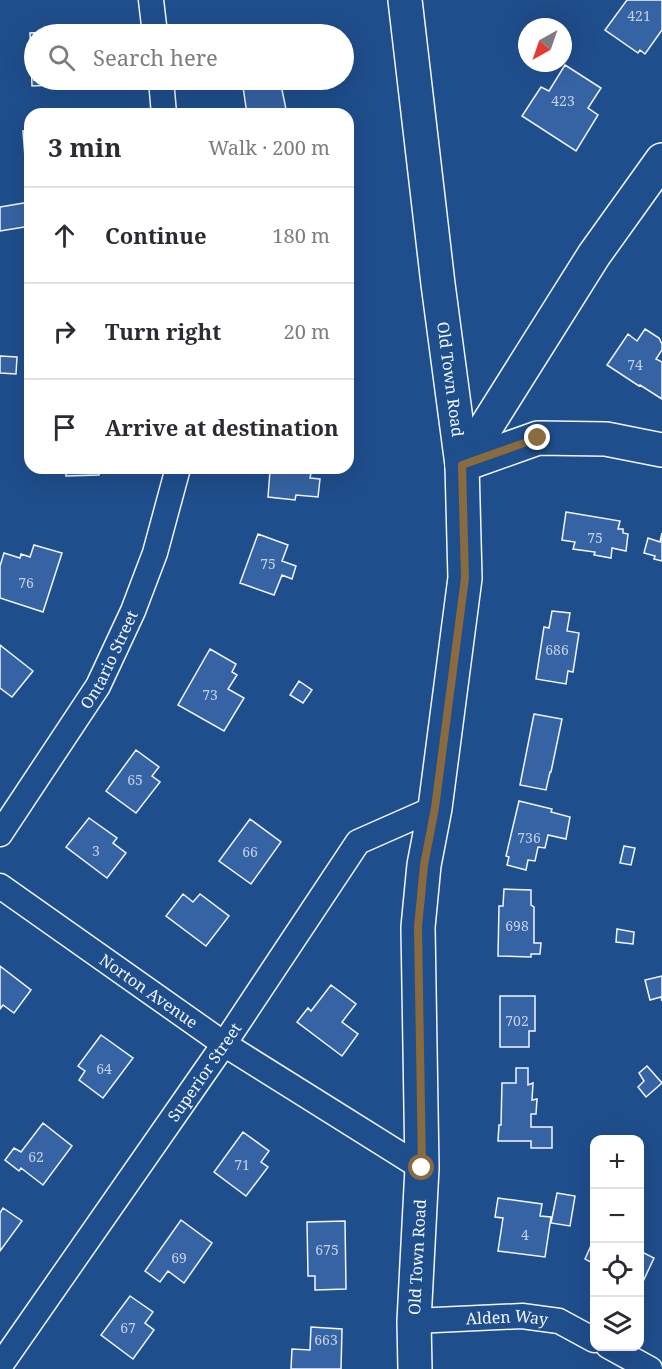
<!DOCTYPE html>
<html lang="en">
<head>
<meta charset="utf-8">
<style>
  :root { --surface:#fff; --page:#f7f7f7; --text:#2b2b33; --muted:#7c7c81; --line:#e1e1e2 }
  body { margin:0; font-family:"Noto Serif",serif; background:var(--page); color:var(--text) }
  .controls { position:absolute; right:18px; bottom:18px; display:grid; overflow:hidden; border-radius:12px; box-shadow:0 6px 24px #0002 }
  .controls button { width:54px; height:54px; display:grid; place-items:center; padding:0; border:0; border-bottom:2px solid var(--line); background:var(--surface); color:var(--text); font:30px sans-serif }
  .compass { position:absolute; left:518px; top:18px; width:54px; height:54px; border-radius:50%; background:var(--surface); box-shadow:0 6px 24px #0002; rotate:220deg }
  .stop { position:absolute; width:18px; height:18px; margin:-14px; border:4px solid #8a6a3f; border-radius:50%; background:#fff }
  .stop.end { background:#8a6a3f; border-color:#fff; box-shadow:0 2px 6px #0008 }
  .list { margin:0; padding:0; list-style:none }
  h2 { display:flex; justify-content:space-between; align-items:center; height:78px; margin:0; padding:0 24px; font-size:26px }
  h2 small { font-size:20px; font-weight:400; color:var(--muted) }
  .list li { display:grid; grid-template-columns:39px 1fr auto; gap:18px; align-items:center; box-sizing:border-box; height:96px; padding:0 24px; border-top:2px solid var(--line) }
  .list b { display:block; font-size:22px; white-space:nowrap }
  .list em { font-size:20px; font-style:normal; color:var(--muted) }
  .icon { flex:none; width:33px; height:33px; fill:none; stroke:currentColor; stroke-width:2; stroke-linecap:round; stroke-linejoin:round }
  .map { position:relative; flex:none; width:662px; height:1369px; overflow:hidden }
  .search { position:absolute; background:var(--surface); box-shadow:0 6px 24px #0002; left:24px; top:24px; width:330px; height:66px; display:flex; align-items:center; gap:15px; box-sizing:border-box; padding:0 21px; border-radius:33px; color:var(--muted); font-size:22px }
  .panel { position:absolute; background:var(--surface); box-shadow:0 6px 24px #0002; left:24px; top:108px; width:330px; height:366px; border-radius:18px }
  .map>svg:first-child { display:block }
  .building { fill:#3563a3; stroke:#f2f6ff; stroke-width:1.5 }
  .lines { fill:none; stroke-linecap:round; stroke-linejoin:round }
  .street-casing { stroke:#f2f6ff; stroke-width:27 }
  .secondary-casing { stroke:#f2f6ff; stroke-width:36 }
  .street { stroke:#1f4e8c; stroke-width:24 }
  .secondary { stroke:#1f4e8c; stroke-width:33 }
  .route { stroke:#8a6a3f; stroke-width:8 }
  .labels { text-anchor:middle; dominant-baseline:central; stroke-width:4.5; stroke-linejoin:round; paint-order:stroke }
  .number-label { font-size:14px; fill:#c3d1e8 }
  .street-label { font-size:16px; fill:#f2f6ff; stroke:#1f4e8c }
</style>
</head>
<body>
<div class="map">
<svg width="662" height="1369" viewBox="0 0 662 1369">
  <rect width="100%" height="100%" fill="#1f4e8c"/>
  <path class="building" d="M 627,0 L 662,0 L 662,30 L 645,54 L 640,50 L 638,53 L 605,30 Z
    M 73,31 L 73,34 L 34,34 L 34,80 L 76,80 L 76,84 L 32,86 L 30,33 Z
    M 565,65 L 601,88 L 588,108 L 598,115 L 576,151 L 522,116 L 541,87 L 549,91 Z
    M 242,80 L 280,80 L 287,114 L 247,114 Z
    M 23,131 L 30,131 L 30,157 L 25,157 Z
    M 30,202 L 30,226 L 0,231 L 0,207 Z
    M 645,329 L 659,338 L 662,344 L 662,350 L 656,359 L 662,362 L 662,399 L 640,385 L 639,386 L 607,365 L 628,334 L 637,341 Z
    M 0,356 L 17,357 L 16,374 L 0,373 Z
    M 66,468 L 99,468 L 99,475 L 66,476 Z
    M 264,468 L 312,468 L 310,478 L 320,479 L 318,497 L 296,495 L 295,500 L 268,497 L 270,471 L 264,471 Z
    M 566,512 L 620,521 L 618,529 L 623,529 L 623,533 L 628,534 L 626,551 L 612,548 L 611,558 L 594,555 L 595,552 L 573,549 L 575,542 L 562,540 Z
    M 662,533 L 662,561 L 654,559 L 655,556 L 644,553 L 648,538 L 660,542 Z
    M 258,534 L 288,545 L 282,561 L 296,566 L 292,579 L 282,575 L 274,595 L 240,583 Z
    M 34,545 L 62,553 L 43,612 L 0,598 L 0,566 L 4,553 L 20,558 L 21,554 L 30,557 Z
    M 552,611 L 570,613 L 567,631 L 579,633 L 573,672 L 568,671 L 566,684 L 536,679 L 544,627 L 549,628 Z
    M 0,645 L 33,671 L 12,697 L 0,688 Z
    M 210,649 L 236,664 L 232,672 L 237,675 L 228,689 L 244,698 L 224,731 L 178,705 Z
    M 299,681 L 312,690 L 303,703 L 290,695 Z
    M 534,714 L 562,719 L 551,772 L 550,772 L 546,790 L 520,785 Z
    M 136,750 L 159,767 L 152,776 L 160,782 L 136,813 L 106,791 Z
    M 519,801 L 552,809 L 551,812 L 570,817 L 566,839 L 548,835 L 545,848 L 538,847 L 535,861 L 528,860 L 526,870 L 507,865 L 509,857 L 506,856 Z
    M 89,818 L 117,838 L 113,843 L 126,853 L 107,878 L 66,847 Z
    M 250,819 L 281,842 L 251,884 L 219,861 Z
    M 624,846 L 635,848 L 631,865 L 620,863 Z
    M 504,889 L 531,890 L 531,905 L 534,907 L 534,943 L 541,943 L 540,954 L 531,954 L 531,957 L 498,956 L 499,906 L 503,906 Z
    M 183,894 L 193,902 L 200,894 L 229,916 L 206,946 L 166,916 Z
    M 617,929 L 634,932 L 633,944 L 616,942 Z
    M 0,966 L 31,990 L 14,1013 L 3,1005 L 0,1009 Z
    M 662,976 L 662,1001 L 661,997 L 650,1000 L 645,980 Z
    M 331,985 L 356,1004 L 342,1022 L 358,1034 L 342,1056 L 297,1022 L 308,1008 L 311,1011 Z
    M 500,996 L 535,996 L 535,1031 L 529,1031 L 529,1047 L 500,1047 Z
    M 101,1035 L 133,1058 L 103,1098 L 79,1080 L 85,1071 L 78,1066 Z
    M 647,1066 L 662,1083 L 646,1097 L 638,1087 L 644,1081 L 639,1073 Z
    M 516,1068 L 528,1068 L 528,1085 L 533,1083 L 532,1100 L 537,1099 L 536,1114 L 531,1114 L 531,1127 L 552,1127 L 552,1148 L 531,1148 L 531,1141 L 498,1141 L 499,1125 L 501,1125 L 502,1083 L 516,1083 Z
    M 43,1123 L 72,1146 L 43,1185 L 21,1168 L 19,1171 L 5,1160 L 14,1148 L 21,1152 Z
    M 243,1132 L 269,1151 L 261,1162 L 268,1167 L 246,1196 L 214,1172 Z
    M 557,1193 L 575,1196 L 570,1226 L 551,1223 Z
    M 498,1198 L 542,1204 L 540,1216 L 551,1217 L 545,1257 L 498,1251 L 503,1218 L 495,1217 Z
    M 3,1208 L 22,1221 L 0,1251 L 0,1213 Z
    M 181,1220 L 212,1243 L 184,1283 L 168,1271 L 160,1282 L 145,1271 Z
    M 345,1221 L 346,1289 L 315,1290 L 315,1276 L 308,1276 L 307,1222 Z
    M 594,1239 L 594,1264 L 585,1259 Z
    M 640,1251 L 654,1258 L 640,1288 Z
    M 130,1296 L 153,1312 L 145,1323 L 154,1330 L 133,1359 L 101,1335 Z
    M 311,1327 L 342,1329 L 341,1369 L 291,1369 L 292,1349 L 310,1350 Z"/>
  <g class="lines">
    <defs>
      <g id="street">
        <path d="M 151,0 L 155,34"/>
        <path d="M 161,80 L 164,114"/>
        <path id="s1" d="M 0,834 L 98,686 L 133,611 L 155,553 L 178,468"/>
        <path id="s2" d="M 0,886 L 224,1044 L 422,1168"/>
        <path id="s3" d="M 414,1321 L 522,1316 L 559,1321 L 594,1340"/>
        <path d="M 608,1346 L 650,1369"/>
        <path id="s4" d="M 0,1366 L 224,1044 L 358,842 L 435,808"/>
      </g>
      <g id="secondary">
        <path id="s5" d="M 405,0 L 438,284 L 462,465 L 465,578 L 435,808 L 424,865 L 418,927 L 422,1168 L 414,1321 L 415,1369"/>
        <path d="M 462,465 L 594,255 L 662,160"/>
        <path d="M 462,465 L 538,438 L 606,439 L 662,450"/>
      </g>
    </defs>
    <use href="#street" class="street-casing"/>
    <use href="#secondary" class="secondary-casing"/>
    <use href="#street" class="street"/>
    <use href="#secondary" class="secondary"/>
  </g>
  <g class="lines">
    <path class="route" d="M 422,1168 L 418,927 L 424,865 L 435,808 L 465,578 L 462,465 L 538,438"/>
  </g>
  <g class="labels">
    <g class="number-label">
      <text x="639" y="15">421</text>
      <text x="563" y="100">423</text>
      <text x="635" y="364">74</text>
      <text x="595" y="537">75</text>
      <text x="268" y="563">75</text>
      <text x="26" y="582">76</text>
      <text x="557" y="649">686</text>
      <text x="210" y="694">73</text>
      <text x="135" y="779">65</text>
      <text x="529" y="837">736</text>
      <text x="96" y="850">3</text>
      <text x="250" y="851">66</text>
      <text x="517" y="925">698</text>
      <text x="517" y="1020">702</text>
      <text x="104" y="1068">64</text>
      <text x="36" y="1156">62</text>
      <text x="242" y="1164">71</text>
      <text x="525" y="1234">4</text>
      <text x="327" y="1249">675</text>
      <text x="179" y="1257">69</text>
      <text x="128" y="1327">67</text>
      <text x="326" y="1339">663</text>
    </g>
    <g class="street-label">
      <text stroke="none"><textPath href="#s5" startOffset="382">Old Town Road</textPath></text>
      <text stroke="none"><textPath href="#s1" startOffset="206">Ontario Street</textPath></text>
      <text stroke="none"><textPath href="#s2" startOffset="182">Norton Avenue</textPath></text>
      <text stroke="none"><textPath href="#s4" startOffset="358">Superior Street</textPath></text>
      <text transform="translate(417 1257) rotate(-87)">Old Town Road</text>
      <text stroke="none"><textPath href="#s3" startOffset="93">Alden Way</textPath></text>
    </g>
  </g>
</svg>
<div class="controls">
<button>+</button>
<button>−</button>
<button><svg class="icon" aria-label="locate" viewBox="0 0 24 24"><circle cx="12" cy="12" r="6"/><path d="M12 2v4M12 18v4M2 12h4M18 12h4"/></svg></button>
<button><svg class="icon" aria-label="layers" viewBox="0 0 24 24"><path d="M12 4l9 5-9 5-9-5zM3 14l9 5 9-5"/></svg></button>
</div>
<svg class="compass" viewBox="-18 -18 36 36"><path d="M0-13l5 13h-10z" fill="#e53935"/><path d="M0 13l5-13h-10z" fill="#7c7c81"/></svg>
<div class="stop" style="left:422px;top:1168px"></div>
<div class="stop end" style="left:538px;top:438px"></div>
<div class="search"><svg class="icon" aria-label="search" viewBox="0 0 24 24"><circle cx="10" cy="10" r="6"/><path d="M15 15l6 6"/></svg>Search here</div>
<section class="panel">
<h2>3 min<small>Walk · 200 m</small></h2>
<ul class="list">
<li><svg class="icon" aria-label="ahead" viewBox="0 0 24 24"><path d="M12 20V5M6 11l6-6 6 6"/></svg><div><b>Continue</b></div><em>180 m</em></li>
<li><svg class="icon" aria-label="right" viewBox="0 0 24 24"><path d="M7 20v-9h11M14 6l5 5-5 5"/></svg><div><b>Turn right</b></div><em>20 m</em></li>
<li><svg class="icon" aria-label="arrive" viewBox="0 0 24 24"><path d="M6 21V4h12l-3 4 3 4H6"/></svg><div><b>Arrive at destination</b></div></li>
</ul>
</section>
</div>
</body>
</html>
